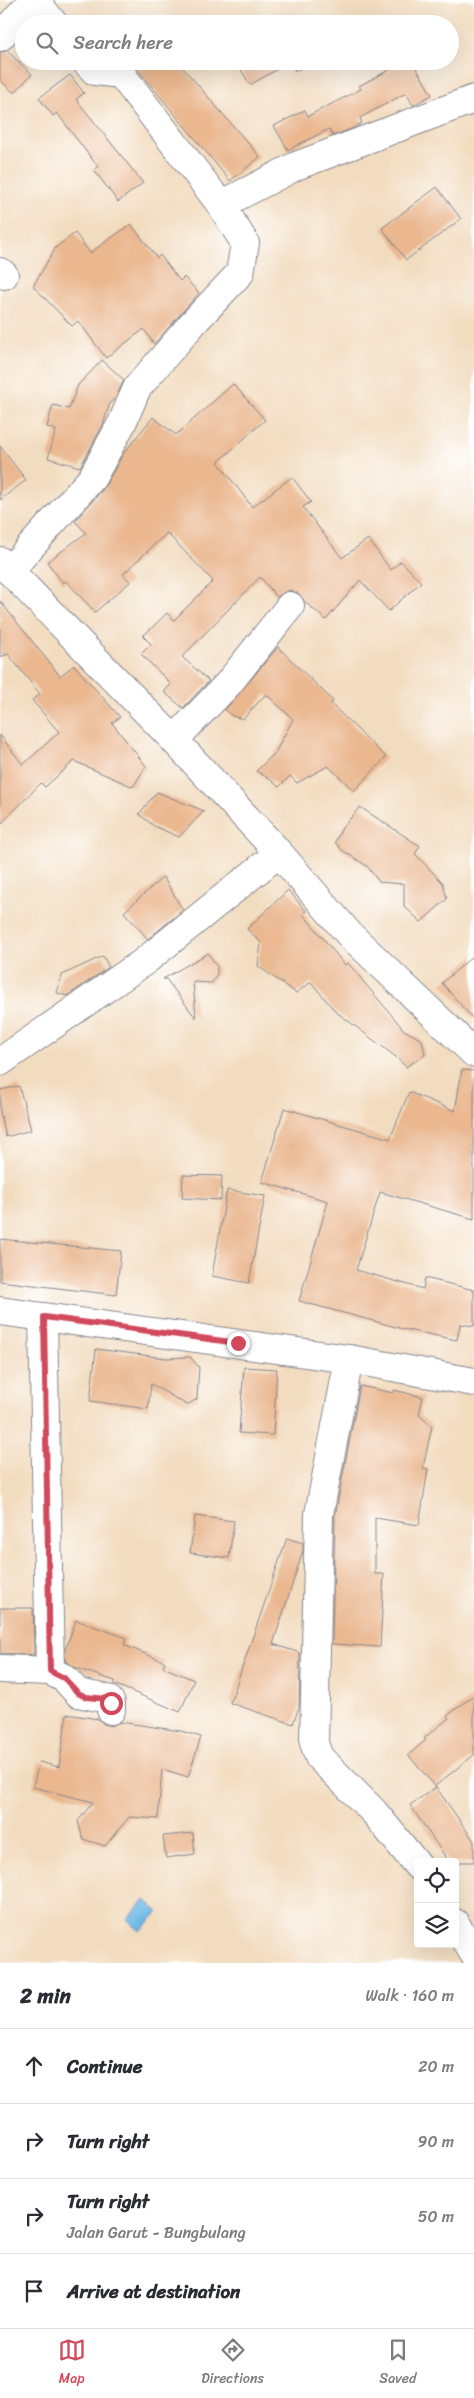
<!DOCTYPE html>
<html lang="en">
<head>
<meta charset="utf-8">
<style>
  :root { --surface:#fff; --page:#f7f7f7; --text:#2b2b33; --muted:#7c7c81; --line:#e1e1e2; --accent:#d1495b }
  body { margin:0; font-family:Sriracha,sans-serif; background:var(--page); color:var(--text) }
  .controls { position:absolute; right:15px; bottom:15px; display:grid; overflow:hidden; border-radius:5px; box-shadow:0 5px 20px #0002 }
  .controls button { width:45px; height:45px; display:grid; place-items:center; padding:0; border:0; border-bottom:1px solid var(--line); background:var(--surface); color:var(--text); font:25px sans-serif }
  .stop { position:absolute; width:15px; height:15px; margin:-11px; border:4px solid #d1495b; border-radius:50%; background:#fff }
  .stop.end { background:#d1495b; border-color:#fff; box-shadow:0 1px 5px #0008 }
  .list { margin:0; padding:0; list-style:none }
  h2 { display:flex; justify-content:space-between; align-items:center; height:65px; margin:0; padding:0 20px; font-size:21px }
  h2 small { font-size:16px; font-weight:400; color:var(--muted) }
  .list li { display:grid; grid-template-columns:32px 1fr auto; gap:15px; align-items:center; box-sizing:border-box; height:75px; padding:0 20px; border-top:1px solid var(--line) }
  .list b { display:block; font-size:19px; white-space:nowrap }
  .list p { margin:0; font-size:16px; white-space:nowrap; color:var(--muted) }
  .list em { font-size:16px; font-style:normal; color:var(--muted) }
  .icon { flex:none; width:28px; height:28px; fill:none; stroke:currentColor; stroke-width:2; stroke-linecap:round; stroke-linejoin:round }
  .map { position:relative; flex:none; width:474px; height:1963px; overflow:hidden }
  .search { position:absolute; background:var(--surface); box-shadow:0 5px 20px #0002; left:15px; right:15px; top:15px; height:55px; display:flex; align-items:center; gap:12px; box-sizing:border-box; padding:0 18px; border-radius:28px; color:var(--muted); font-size:19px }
  .sheet { height:365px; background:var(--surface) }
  nav { display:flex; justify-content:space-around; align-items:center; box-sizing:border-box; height:70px; border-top:1px solid var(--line); background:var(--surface); font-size:14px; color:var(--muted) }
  nav a { display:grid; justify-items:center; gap:2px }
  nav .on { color:var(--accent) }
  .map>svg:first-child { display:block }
  .water { fill:#6eb9e7; stroke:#4474a2 }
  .building { fill:#eab78f }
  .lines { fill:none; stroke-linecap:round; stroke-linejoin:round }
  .minor-casing { stroke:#86868e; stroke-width:30 }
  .major-casing { stroke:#86868e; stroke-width:30 }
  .minor { stroke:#fff; stroke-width:28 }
  .major { stroke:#fff; stroke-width:28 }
  .route { stroke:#d1495b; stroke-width:6 }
</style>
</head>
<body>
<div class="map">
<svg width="474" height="1963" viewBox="0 0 474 1963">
  <rect width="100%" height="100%" fill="#fff"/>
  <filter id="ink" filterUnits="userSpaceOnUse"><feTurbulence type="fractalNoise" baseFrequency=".02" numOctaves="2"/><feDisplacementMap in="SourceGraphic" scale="10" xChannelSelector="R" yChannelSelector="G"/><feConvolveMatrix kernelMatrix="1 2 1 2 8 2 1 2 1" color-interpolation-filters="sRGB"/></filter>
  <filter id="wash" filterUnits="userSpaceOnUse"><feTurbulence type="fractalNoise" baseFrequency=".0096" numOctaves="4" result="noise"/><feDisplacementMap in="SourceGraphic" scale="20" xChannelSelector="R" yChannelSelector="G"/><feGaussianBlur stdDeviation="1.12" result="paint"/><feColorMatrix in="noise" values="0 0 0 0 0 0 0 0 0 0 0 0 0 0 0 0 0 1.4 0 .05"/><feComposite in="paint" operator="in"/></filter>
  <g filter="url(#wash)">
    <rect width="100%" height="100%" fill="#f2dcbf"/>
    <path class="water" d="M 145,1900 L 159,1912 L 140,1931 L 127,1919 Z"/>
    <g id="blocks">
      <path class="building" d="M 293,15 L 298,24 L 275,24 Z
        M 7,51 L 32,74 L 14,93 L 0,80 L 0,52 Z
        M 140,61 L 177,61 L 260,157 L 230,181 L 134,65 Z
        M 236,61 L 315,61 L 295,71 L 290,62 L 250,85 Z
        M 406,61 L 412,61 L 432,95 L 413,105 L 406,93 L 360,118 L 362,123 L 353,128 L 333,136 L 329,129 L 288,150 L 274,126 L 305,110 L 308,116 L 361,89 L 359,86 Z
        M 70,75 L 84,93 L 76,99 L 143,183 L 118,202 L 94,170 L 98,167 L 57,113 L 53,116 L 39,98 Z
        M 437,187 L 461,219 L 406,260 L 382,228 Z
        M 131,224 L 157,258 L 160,255 L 180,281 L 184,277 L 199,293 L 154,344 L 144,329 L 106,358 L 78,321 L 72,326 L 33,286 L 56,247 L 75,233 L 90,253 Z
        M 102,360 L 124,380 L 116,397 L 110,403 L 103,425 L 80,467 L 48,458 L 56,430 L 47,427 L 53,405 L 69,409 L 78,385 Z
        M 233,384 L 265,420 L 218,462 L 252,507 L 292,477 L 311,502 L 303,507 L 342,558 L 368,539 L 391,570 L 401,561 L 421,582 L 389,611 L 360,580 L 326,620 L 305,602 L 299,594 L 290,590 L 277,597 L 260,577 L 182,657 L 209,681 L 183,708 L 164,692 L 171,684 L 141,654 L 151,644 L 143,636 L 167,613 L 174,620 L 213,581 L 167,533 L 123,574 L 130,582 L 95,612 L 66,581 L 63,583 L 47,562 L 86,533 L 75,521 L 104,488 L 123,454 L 153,417 L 176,435 Z
        M 0,446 L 26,480 L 0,500 Z
        M 0,601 L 60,676 L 74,665 L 120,717 L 112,723 L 146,766 L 133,787 L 74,761 L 45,787 L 41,783 L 0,825 L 0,735 L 23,765 L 59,732 L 32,700 L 40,694 L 8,654 L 0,657 Z
        M 278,647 L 333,701 L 331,704 L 386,757 L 354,791 L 328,766 L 297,783 L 290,776 L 279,787 L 271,780 L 256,771 L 275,753 L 293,719 L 266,694 L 243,719 L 232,716 L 225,710 Z
        M 157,792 L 204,811 L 179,837 L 154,826 L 139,814 Z
        M 360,807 L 420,846 L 415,854 L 443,883 L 447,899 L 421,922 L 404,906 L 404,884 L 379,882 L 367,866 L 342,850 L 335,842 L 342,828 Z
        M 163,877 L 183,910 L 148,939 L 124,912 Z
        M 288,890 L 306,911 L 303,914 L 345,965 L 348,963 L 404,1030 L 422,1040 L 425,1055 L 406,1067 L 396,1057 L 335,1011 L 311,982 L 296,993 L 258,966 L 261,943 L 247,929 Z
        M 208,953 L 217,967 L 217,974 L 212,983 L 193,982 L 196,1018 L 166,979 L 163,979 Z
        M 474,955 L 474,1020 L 442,983 Z
        M 103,956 L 109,967 L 67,996 L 57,993 L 62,975 Z
        M 462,1070 L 474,1071 L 474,1219 L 380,1192 L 356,1270 L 423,1289 L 425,1278 L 474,1290 L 474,1326 L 460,1324 L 457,1340 L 403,1329 L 299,1301 L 328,1201 L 262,1182 L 284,1108 L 390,1139 L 409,1092 L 455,1111 Z
        M 19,1086 L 31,1130 L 6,1137 L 0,1112 L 0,1090 Z
        M 183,1175 L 222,1176 L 221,1200 L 182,1198 Z
        M 227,1190 L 265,1196 L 249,1283 L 212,1276 Z
        M 0,1239 L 121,1251 L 116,1295 L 0,1281 Z
        M 96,1349 L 166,1358 L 190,1357 L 199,1367 L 197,1399 L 187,1405 L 151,1384 L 148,1409 L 90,1401 Z
        M 244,1367 L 277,1369 L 273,1435 L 239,1433 Z
        M 360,1386 L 394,1393 L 394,1390 L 423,1397 L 419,1415 L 432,1426 L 423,1468 L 428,1469 L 419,1525 L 375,1518 L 375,1574 L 384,1574 L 380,1647 L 332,1644 L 335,1516 Z
        M 195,1516 L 234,1521 L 229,1558 L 190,1553 Z
        M 287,1538 L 303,1543 L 303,1551 L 273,1644 L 300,1653 L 299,1707 L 293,1724 L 230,1703 Z
        M 0,1608 L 33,1608 L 34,1655 L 0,1653 Z
        M 76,1620 L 127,1638 L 124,1645 L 165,1662 L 163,1667 L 194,1680 L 180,1712 L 114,1684 L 115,1681 L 76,1668 L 65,1661 L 65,1650 Z
        M 474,1695 L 474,1755 L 435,1786 L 408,1755 L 426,1740 L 424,1738 L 449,1718 L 447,1716 Z
        M 67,1714 L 98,1719 L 104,1724 L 111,1726 L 120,1722 L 181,1731 L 201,1737 L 188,1777 L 162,1769 L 158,1819 L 129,1817 L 105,1846 L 83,1839 L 78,1821 L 93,1802 L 33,1787 L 39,1762 L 59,1767 Z
        M 436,1787 L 474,1841 L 474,1862 L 449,1862 L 410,1805 Z
        M 193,1833 L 195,1854 L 166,1858 L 163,1836 Z"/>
    </g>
  </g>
  <g filter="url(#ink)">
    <use href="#blocks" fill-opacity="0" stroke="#86868e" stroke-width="1"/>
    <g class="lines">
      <defs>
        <path id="minor" d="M 35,0 L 54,24
          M 0,37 L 33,0
          M 85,61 L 95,71 L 121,74 L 221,205 L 296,166 L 474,99
          M 0,272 L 4,275
          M 0,561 L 174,740 L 279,853 L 349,934 L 474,1053
          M 9,571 L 92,478 L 122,423 L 137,388 L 193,323 L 240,273 L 245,243 L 221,205
          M 174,740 L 228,684 L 290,606
          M 0,1062 L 145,961 L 279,853
          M 349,1359 L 319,1514 L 314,1743 L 319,1757 L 374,1812 L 418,1866
          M 0,1669 L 50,1671 L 43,1317
          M 50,1671 L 64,1678 L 78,1693 L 108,1699 L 111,1703 L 111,1710
          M 455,1923 L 474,1954"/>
        <path id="major" d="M 0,1311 L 349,1359 L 474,1382"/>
      </defs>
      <use href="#minor" class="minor-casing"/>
      <use href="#major" class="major-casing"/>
      <use href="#minor" class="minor"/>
      <use href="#major" class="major"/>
    </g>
  </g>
  <g class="lines" filter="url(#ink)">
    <path class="route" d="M 111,1703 L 108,1699 L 86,1697 L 78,1693 L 64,1678 L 50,1671 L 44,1317 L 238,1343"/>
  </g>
</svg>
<div class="controls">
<button><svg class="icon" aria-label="locate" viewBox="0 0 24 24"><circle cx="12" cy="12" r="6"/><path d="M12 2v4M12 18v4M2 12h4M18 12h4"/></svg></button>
<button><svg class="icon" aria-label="layers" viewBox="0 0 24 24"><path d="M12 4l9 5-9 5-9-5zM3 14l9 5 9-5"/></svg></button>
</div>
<div class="stop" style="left:111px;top:1703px"></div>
<div class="stop end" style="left:238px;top:1343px"></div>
<div class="search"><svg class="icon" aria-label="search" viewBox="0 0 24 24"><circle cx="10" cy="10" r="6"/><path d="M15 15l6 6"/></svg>Search here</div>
</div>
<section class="sheet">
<h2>2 min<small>Walk · 160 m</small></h2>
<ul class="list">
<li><svg class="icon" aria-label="ahead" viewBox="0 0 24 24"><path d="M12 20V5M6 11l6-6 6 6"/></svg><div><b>Continue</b></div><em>20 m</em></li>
<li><svg class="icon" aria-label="right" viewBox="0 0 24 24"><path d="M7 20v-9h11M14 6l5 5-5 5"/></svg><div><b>Turn right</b></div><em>90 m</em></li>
<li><svg class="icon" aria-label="right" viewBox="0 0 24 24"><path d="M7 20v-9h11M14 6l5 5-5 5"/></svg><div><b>Turn right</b><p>Jalan Garut - Bungbulang</p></div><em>50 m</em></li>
<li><svg class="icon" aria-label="arrive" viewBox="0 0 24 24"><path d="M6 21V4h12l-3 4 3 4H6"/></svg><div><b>Arrive at destination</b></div></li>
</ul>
</section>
<nav>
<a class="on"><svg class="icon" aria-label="map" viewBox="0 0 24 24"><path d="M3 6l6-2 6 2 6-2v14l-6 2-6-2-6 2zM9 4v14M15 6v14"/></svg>Map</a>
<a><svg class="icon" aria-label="directions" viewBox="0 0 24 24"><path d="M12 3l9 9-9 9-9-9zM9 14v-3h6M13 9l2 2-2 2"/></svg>Directions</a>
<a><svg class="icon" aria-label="saved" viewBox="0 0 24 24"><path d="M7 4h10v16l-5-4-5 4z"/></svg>Saved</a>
</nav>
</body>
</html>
